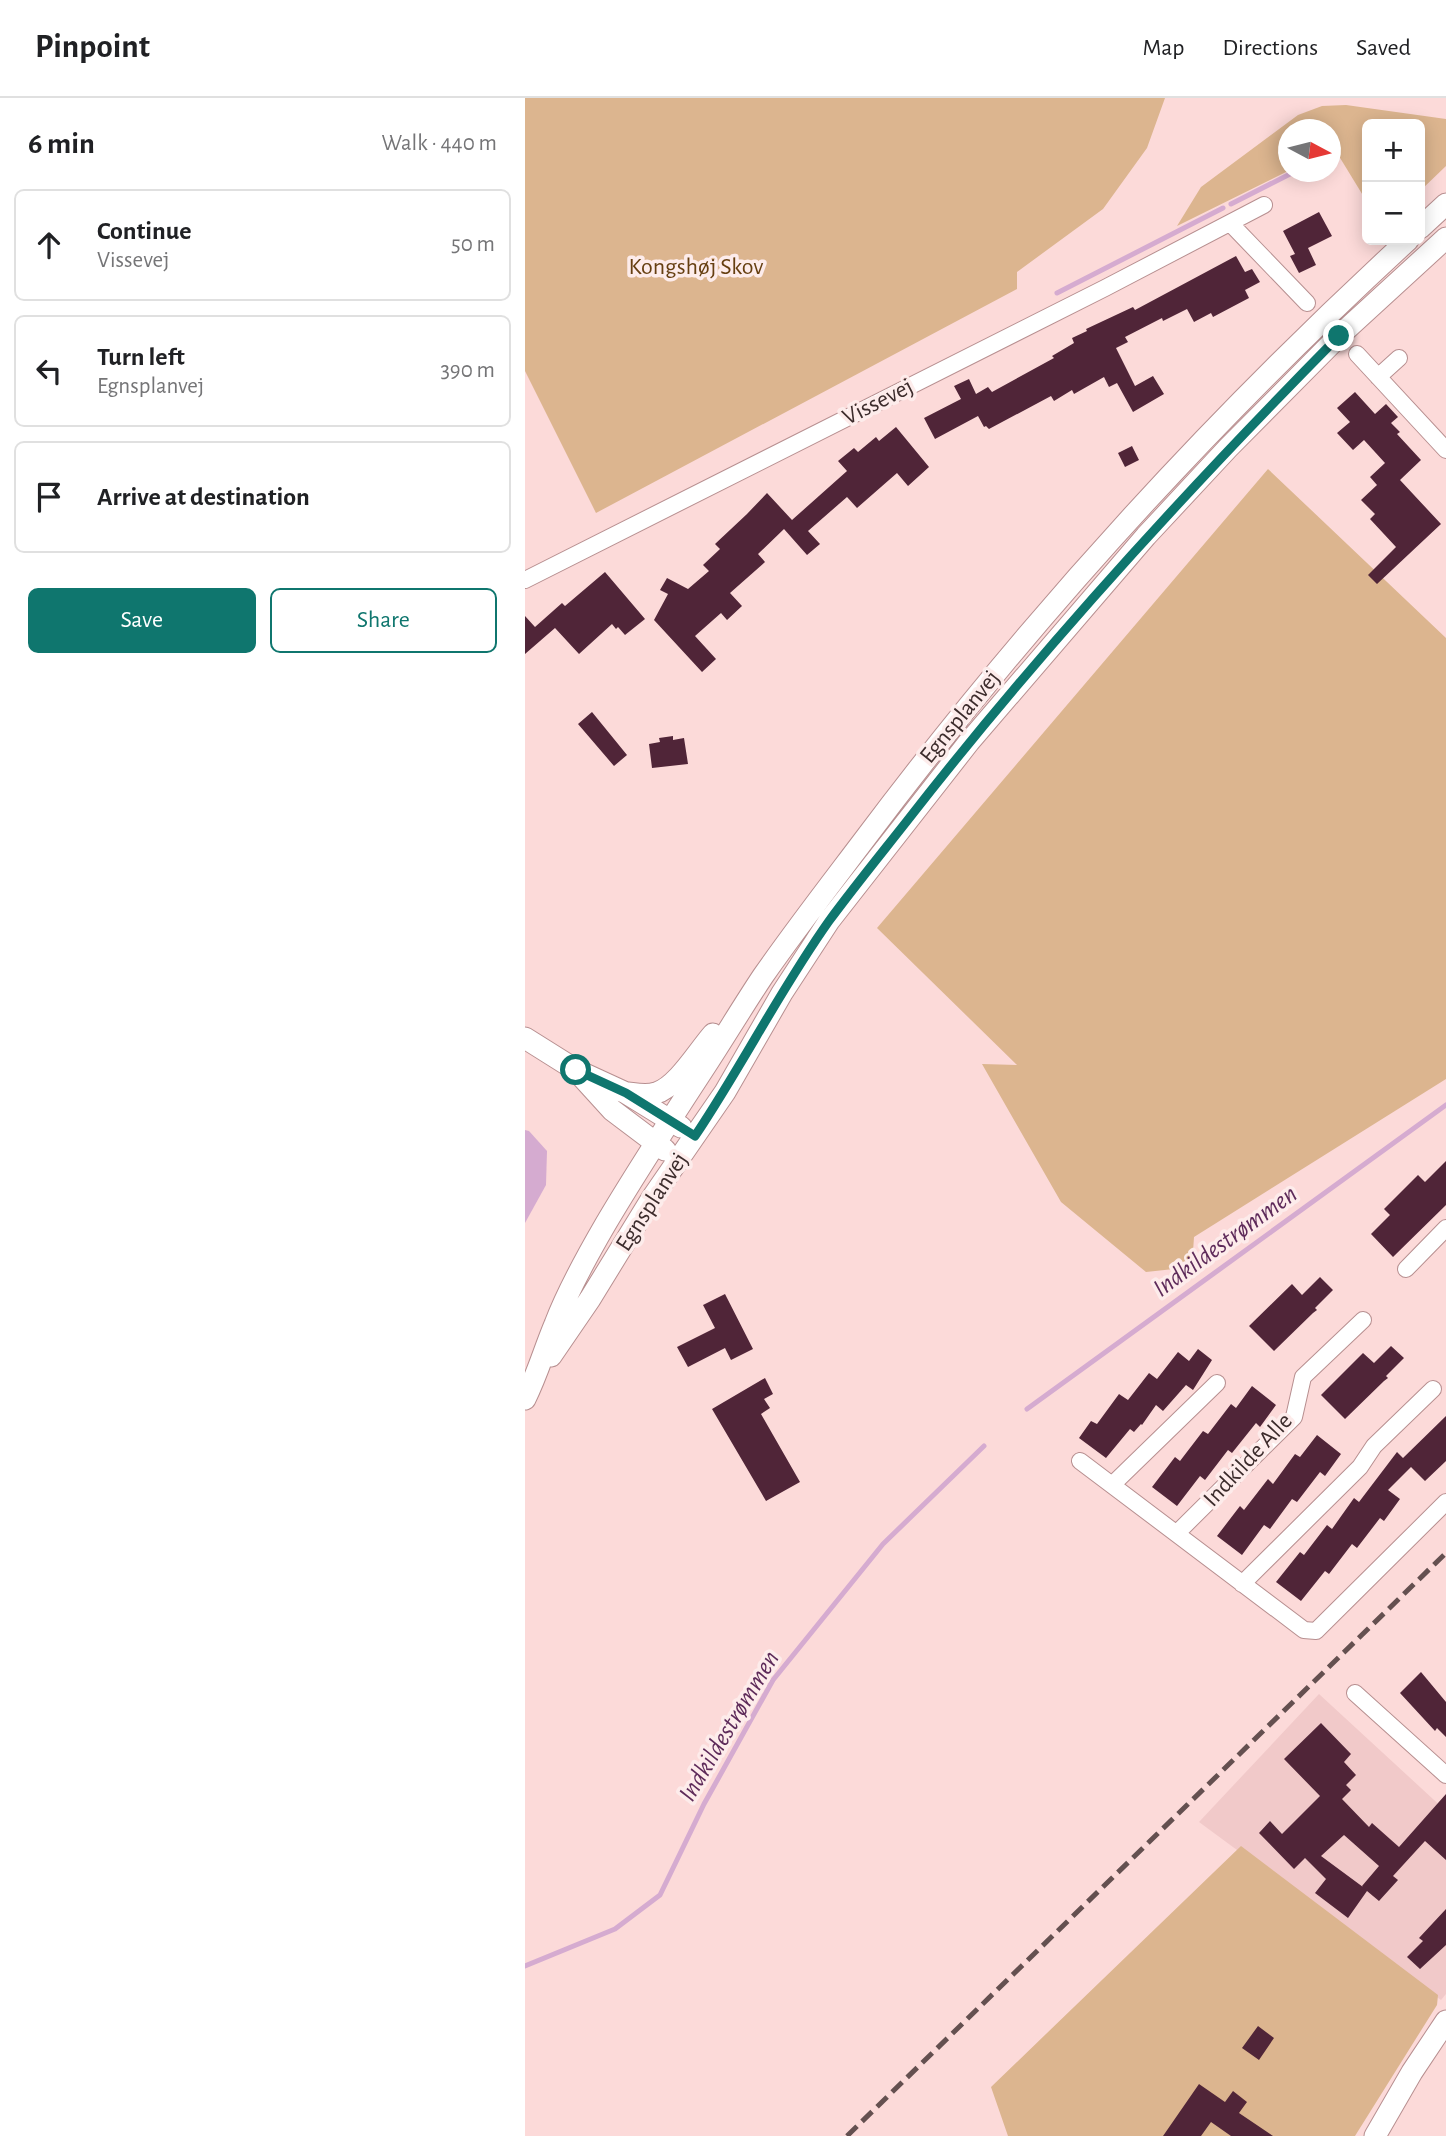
<!DOCTYPE html>
<html lang="en">
<head>
<meta charset="utf-8">
<style>
  :root { --surface:#fff; --page:#f6f6f6; --text:#202124; --muted:#757577; --line:#e0e0e0; --accent:#0f766e }
  body { margin:0; font-family:"Alegreya Sans",sans-serif; background:var(--page); color:var(--text) }
  .controls { position:absolute; right:21px; top:21px; display:grid; overflow:hidden; border-radius:10px; box-shadow:0 4px 18px #0003 }
  .controls button { width:63px; height:63px; display:grid; place-items:center; padding:0; border:0; border-bottom:2px solid var(--line); background:var(--surface); color:var(--text); font:35px sans-serif }
  .compass { position:absolute; left:753px; top:21px; width:63px; height:63px; border-radius:50%; background:var(--surface); box-shadow:0 4px 18px #0003; rotate:97deg }
  .stop { position:absolute; width:21px; height:21px; margin:-16px; border:5px solid #0f766e; border-radius:50%; background:#fff }
  .stop.end { background:#0f766e; border-color:#fff; box-shadow:0 2px 7px #0008 }
  .list { margin:0; padding:0; list-style:none }
  h2 { display:flex; justify-content:space-between; align-items:center; height:91px; margin:0; padding:0 28px; font-size:30px }
  h2 small { font-size:23px; font-weight:400; color:var(--muted) }
  .list li { display:grid; grid-template-columns:46px 1fr auto; gap:21px; align-items:center; box-sizing:border-box; height:112px; margin:0 14px 14px; padding:0 14px; border:2px solid var(--line); border-radius:10px }
  .list b { display:block; font-size:26px; white-space:nowrap }
  .list p { margin:0; font-size:23px; white-space:nowrap; color:var(--muted) }
  .list em { font-size:23px; font-style:normal; color:var(--muted) }
  .actions { display:flex; gap:14px; padding:21px 28px }
  .actions a { flex:1; padding:16px 0; border:2px solid var(--accent); border-radius:10px; text-align:center; font-size:24px; color:var(--accent) }
  .actions .main { background:var(--accent); color:#fff }
  .icon { flex:none; width:38px; height:38px; fill:none; stroke:currentColor; stroke-width:2; stroke-linecap:round; stroke-linejoin:round }
  .map { position:relative; flex:none; width:921px; height:2038px; overflow:hidden }
  header { display:flex; align-items:center; gap:42px; box-sizing:border-box; height:98px; padding:0 35px; background:var(--surface); border-bottom:2px solid var(--line) }
  header strong { font-size:33px }
  nav { display:flex; gap:38px; margin-inline-start:auto; font-size:24px }
  main { display:flex }
  aside { flex:1; background:var(--surface) }
  .map>svg:first-child { display:block }
  .built { fill:#f1c9c9 }
  .green { fill:#dcb58f }
  .water { fill:#d5abd0 }
  .lines { fill:none; stroke-linecap:round; stroke-linejoin:round }
  .stream { stroke:#d5abd0; stroke-width:5 }
  .building { fill:#502538; fill-rule:evenodd }
  .street-casing { stroke:#b78f90; stroke-width:18 }
  .secondary-casing { stroke:#b78f90; stroke-width:23 }
  .street { stroke:#fff; stroke-width:16 }
  .secondary { stroke:#fff; stroke-width:21 }
  .rail { stroke:#645050; stroke-width:5; stroke-dasharray:14 7; stroke-linecap:butt }
  .route { stroke:#0f766e; stroke-width:9 }
  .labels { text-anchor:middle; dominant-baseline:central; stroke-width:7; stroke-linejoin:round; paint-order:stroke }
  .park-label { font-size:24px; fill:#663f11; stroke:#fdeceb }
  .street-label { font-size:24px; fill:#3c2c2c; stroke:#fdeceb }
  .water-label { font-size:26px; font-style:italic; fill:#5e2b5a; stroke:#fdeceb }
</style>
</head>
<body>
<header>
<strong>Pinpoint</strong>
<nav><a>Map</a><a>Directions</a><a>Saved</a></nav>
</header>
<main>
<aside>
<h2>6 min<small>Walk · 440 m</small></h2>
<ul class="list">
<li><svg class="icon" aria-label="ahead" viewBox="0 0 24 24"><path d="M12 20V5M6 11l6-6 6 6"/></svg><div><b>Continue</b><p>Vissevej</p></div><em>50 m</em></li>
<li><svg class="icon" aria-label="left" viewBox="0 0 24 24"><path d="M17 20v-9H6M10 6l-5 5 5 5"/></svg><div><b>Turn left</b><p>Egnsplanvej</p></div><em>390 m</em></li>
<li><svg class="icon" aria-label="arrive" viewBox="0 0 24 24"><path d="M6 21V4h12l-3 4 3 4H6"/></svg><div><b>Arrive at destination</b></div></li>
</ul>
<div class="actions"><a class="main">Save</a><a>Share</a></div>
</aside>
<div class="map">
<svg width="921" height="2038" viewBox="0 0 921 2038">
  <rect width="100%" height="100%" fill="#fcdad9"/>
  <path class="built" d="M 794,1596 L 921,1713 L 921,1896 L 916,1902 L 674,1724 Z"/>
  <path class="green" d="M 0,0 L 640,0 L 622,50 L 578,111 L 492,174 L 492,191 L 71,415 L 0,273 Z
    M 821,7 L 921,21 L 921,68 L 895,93 L 895,26 L 842,26 L 842,104 L 809,50 L 806,52 L 806,32 L 764,32 L 763,73 L 652,128 L 676,89 L 773,17 L 797,8 Z
    M 743,371 L 921,540 L 921,981 L 669,1139 L 667,1169 L 621,1174 L 536,1104 L 457,966 L 492,967 L 352,830 Z
    M 716,1748 L 913,1897 L 912,1907 L 830,2038 L 483,2038 L 466,1989 Z"/>
  <path class="water" d="M 0,1032 L 4,1033 L 22,1053 L 21,1087 L 0,1125 Z"/>
  <g class="lines">
    <path class="stream" d="M 706,106 L 769,74
      M 532,195 L 698,110
      M 502,1311 L 921,1007
      M 0,1868 L 90,1831 L 135,1797 L 179,1706 L 248,1582 L 358,1446 L 459,1348"/>
  </g>
  <path class="building" d="M 794,114 L 807,138 L 783,150 L 791,167 L 774,175 L 765,158 L 770,156 L 758,133 Z
    M 711,158 L 720,174 L 727,171 L 735,184 L 720,192 L 724,200 L 688,219 L 686,215 L 669,224 L 662,211 L 638,223 L 637,220 L 600,239 L 603,244 L 591,250 L 610,288 L 628,278 L 639,296 L 608,314 L 592,285 L 584,289 L 579,279 L 549,296 L 547,292 L 529,303 L 526,298 L 464,331 L 461,328 L 459,329 L 453,318 L 410,341 L 399,320 L 436,301 L 429,288 L 444,281 L 451,296 L 463,289 L 467,294 L 529,260 L 527,258 L 549,245 L 547,240 L 562,233 L 561,231 L 608,209 L 610,212 Z
    M 830,294 L 850,316 L 861,306 L 873,319 L 866,325 L 875,334 L 872,336 L 896,362 L 875,382 L 916,426 L 852,486 L 843,477 L 871,449 L 845,421 L 850,416 L 836,402 L 852,387 L 845,379 L 860,365 L 839,342 L 828,352 L 812,335 L 825,324 L 812,310 Z
    M 371,329 L 404,369 L 383,388 L 372,375 L 332,410 L 322,399 L 283,433 L 295,446 L 282,457 L 259,431 L 233,456 L 240,464 L 205,495 L 217,508 L 202,522 L 196,515 L 170,538 L 191,561 L 177,574 L 129,522 L 143,496 L 135,492 L 142,480 L 163,491 L 184,473 L 178,467 L 195,451 L 190,446 L 222,416 L 242,395 L 267,422 L 322,373 L 313,363 L 329,350 L 333,354 L 351,339 L 354,343 Z
    M 607,348 L 614,362 L 600,369 L 593,355 Z
    M 80,474 L 120,521 L 100,537 L 93,529 L 91,531 L 87,526 L 54,556 L 30,530 L 0,556 L 0,518 L 10,529 L 37,505 L 40,508 Z
    M 67,614 L 102,657 L 89,668 L 53,626 Z
    M 148,638 L 148,642 L 159,640 L 163,666 L 127,670 L 124,646 L 135,644 L 134,640 Z
    M 921,1063 L 921,1107 L 868,1159 L 846,1136 L 865,1117 L 859,1111 L 893,1077 L 900,1084 Z
    M 795,1179 L 808,1192 L 790,1210 L 792,1212 L 788,1215 L 749,1253 L 724,1228 L 767,1186 L 777,1197 Z
    M 200,1196 L 228,1251 L 206,1262 L 200,1250 L 163,1269 L 152,1249 L 190,1230 L 178,1207 Z
    M 866,1248 L 879,1260 L 861,1278 L 863,1280 L 859,1283 L 820,1321 L 796,1297 L 838,1255 L 849,1265 Z
    M 673,1251 L 687,1262 L 668,1292 L 661,1287 L 638,1313 L 631,1307 L 617,1327 L 616,1326 L 609,1334 L 605,1331 L 581,1360 L 554,1340 L 566,1323 L 572,1326 L 594,1296 L 603,1302 L 624,1275 L 632,1281 L 653,1254 L 664,1263 Z
    M 240,1280 L 248,1296 L 239,1301 L 245,1310 L 236,1316 L 275,1384 L 241,1403 L 187,1311 Z
    M 727,1288 L 751,1307 L 735,1329 L 731,1325 L 707,1355 L 703,1352 L 680,1382 L 675,1378 L 652,1408 L 627,1389 L 650,1359 L 655,1363 L 678,1333 L 683,1336 L 706,1306 L 711,1310 Z
    M 921,1318 L 921,1363 L 900,1383 L 886,1369 L 863,1392 L 875,1401 L 859,1423 L 855,1420 L 832,1450 L 827,1446 L 804,1476 L 800,1473 L 776,1503 L 751,1484 L 775,1454 L 779,1457 L 802,1427 L 807,1431 L 829,1400 L 834,1404 L 872,1354 L 878,1360 Z
    M 792,1337 L 816,1356 L 800,1378 L 795,1374 L 772,1404 L 767,1401 L 745,1431 L 739,1427 L 717,1457 L 692,1438 L 715,1408 L 719,1412 L 743,1381 L 748,1386 L 770,1356 L 775,1359 Z
    M 896,1574 L 921,1604 L 921,1639 L 912,1630 L 910,1633 L 875,1595 Z
    M 796,1625 L 826,1656 L 819,1664 L 831,1677 L 821,1687 L 826,1692 L 817,1701 L 844,1729 L 847,1725 L 874,1749 L 921,1696 L 921,1762 L 900,1743 L 868,1778 L 873,1782 L 854,1803 L 842,1793 L 823,1820 L 790,1795 L 801,1781 L 780,1760 L 769,1771 L 734,1735 L 745,1723 L 757,1736 L 795,1698 L 759,1661 ZM 819,1737 L 854,1768 L 837,1788 L 838,1789 L 796,1758 Z
    M 921,1811 L 921,1847 L 895,1871 L 882,1859 L 898,1843 L 894,1840 Z
    M 733,1928 L 749,1940 L 734,1962 L 717,1950 Z
    M 674,1986 L 700,2004 L 708,1993 L 722,2004 L 714,2015 L 748,2038 L 706,2038 L 686,2024 L 676,2038 L 638,2038 Z"/>
  <g class="lines">
    <defs>
      <path id="street" d="M 705,125 L 782,205
        M 832,256 L 921,352
        M 853,279 L 874,260
        M 0,482 L 580,190 L 739,107
        M 881,1171 L 921,1130
        M 555,1363 L 779,1532 L 791,1533 L 921,1404
        M 587,1387 L 692,1285
        M 652,1435 L 769,1319 L 778,1279 L 838,1222
        M 717,1486 L 835,1369 L 849,1348 L 908,1291
        M 830,1595 L 921,1677"/>
      <path id="secondary" d="M 895,130 L 921,106
        M 0,940 L 51,972 L 101,995 L 156,1029
        M 57,979 L 87,1012 L 140,1052
        M 103,995 C 112,996 122,998 131,995 C 152,989 173,953 188,936
        M 26,1258 L 65,1201 L 127,1100 L 200,994 L 257,895 L 304,823 L 444,644 L 621,438 L 703,350 L 814,238 L 921,140
        M 0,1301 C 13,1275 19,1252 30,1226 C 43,1192 62,1158 80,1127 C 110,1076 142,1027 174,978 C 196,945 216,911 238,878 C 270,832 305,787 339,742 C 501,526 684,325 883,142
        M 850,2038 L 887,1974 L 921,1923"/>
    </defs>
    <use href="#street" class="street-casing"/>
    <use href="#secondary" class="secondary-casing"/>
    <use href="#street" class="street"/>
    <use href="#secondary" class="secondary"/>
    <path class="rail" d="M 322,2038 L 921,1455"/>
  </g>
  <g class="lines">
    <path class="route" d="M 51,972 L 101,995 L 170,1038 C 217,968 255,892 304,823 C 329,789 356,756 382,723 C 515,552 662,392 814,238"/>
  </g>
  <g class="labels">
    <g class="park-label">
      <text x="171" y="169">Kongshøj Skov</text>
    </g>
    <g class="street-label">
      <text transform="translate(353 304) rotate(-27)">Vissevej</text>
      <text transform="translate(435 619) rotate(-51)">Egnsplanvej</text>
      <text transform="translate(127 1104) rotate(-57)">Egnsplanvej</text>
      <text transform="translate(723 1362) rotate(-47)">Indkilde Alle</text>
    </g>
    <g class="water-label">
      <text transform="translate(700 1143) rotate(-36)">Indkildestrømmen</text>
      <text transform="translate(204 1628) rotate(-59)">Indkildestrømmen</text>
    </g>
  </g>
</svg>
<div class="controls">
<button>+</button>
<button>−</button>
</div>
<svg class="compass" viewBox="-18 -18 36 36"><path d="M0-13l5 13h-10z" fill="#e53935"/><path d="M0 13l5-13h-10z" fill="#757577"/></svg>
<div class="stop" style="left:51px;top:972px"></div>
<div class="stop end" style="left:814px;top:238px"></div>
</div>
</main>
</body>
</html>
